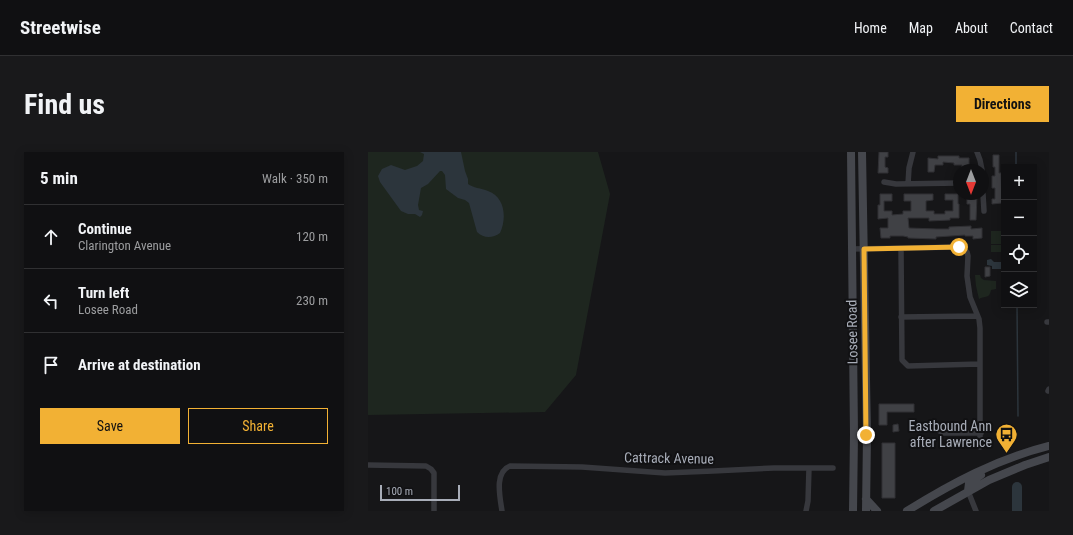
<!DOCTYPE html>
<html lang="en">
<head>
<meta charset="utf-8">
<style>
  :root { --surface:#101012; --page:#19191b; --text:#f1f3f6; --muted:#9c9d9f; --line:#303032; --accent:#f2b134 }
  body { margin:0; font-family:"Roboto Condensed",sans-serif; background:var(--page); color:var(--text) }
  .controls { position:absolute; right:12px; top:12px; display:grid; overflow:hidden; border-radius:0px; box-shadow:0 2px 10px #0003 }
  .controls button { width:36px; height:36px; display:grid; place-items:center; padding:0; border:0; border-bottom:1px solid var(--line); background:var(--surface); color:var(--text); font:20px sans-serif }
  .compass { position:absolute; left:585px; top:12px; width:36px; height:36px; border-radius:50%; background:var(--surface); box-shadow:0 2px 10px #0003; rotate:180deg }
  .scale { position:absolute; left:12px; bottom:10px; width:80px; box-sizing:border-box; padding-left:4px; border:2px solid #a8adb8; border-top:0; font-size:11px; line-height:14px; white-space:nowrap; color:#a8adb8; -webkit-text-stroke:3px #111113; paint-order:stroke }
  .stop { position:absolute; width:12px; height:12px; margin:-9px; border:3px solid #f2b134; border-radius:50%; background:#fff }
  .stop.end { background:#f2b134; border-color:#fff; box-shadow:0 1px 4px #0008 }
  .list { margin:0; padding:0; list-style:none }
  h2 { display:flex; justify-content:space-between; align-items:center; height:52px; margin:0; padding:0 16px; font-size:17px }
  h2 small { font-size:13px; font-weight:400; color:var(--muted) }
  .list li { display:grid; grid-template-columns:26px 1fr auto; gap:12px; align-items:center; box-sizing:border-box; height:64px; padding:0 16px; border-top:1px solid var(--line) }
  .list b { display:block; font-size:15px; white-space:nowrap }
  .list p { margin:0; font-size:13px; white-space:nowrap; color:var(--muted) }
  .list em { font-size:13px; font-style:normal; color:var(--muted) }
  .actions { display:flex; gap:8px; padding:12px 16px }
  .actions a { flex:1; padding:9px 0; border:1px solid var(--accent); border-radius:0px; text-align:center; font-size:14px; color:var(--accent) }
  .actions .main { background:var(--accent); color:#111 }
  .icon { flex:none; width:22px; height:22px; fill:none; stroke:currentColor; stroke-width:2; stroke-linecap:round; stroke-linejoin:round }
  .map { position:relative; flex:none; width:681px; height:359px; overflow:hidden; border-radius:0px }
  header { display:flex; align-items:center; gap:24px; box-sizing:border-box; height:56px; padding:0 20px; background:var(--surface); border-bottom:1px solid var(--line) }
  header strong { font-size:19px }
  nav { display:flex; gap:22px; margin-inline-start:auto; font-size:14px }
  .intro { display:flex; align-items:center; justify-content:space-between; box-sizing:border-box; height:96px; padding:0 24px }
  h1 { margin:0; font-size:28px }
  .button { padding:10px 18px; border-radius:0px; background:var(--accent); color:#111; font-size:14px; font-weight:700 }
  main { display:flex; gap:24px; padding:0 24px }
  aside { flex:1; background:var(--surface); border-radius:0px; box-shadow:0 2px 10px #0003 }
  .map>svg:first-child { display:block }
  .green { fill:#1e261f }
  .water { fill:#2c353c }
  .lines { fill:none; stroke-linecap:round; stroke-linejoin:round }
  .stream { stroke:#2c353c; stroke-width:1.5 }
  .river { stroke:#2c353c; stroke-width:10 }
  .building { fill:#404145; stroke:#303034 }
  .street { stroke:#37383d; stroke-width:5.5 }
  .secondary { stroke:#45474d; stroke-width:8 }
  .route { stroke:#f2b134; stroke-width:5 }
  .labels { text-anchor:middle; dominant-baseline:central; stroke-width:4; stroke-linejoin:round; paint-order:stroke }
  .street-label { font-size:14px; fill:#a8adb8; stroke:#111113 }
  .poi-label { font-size:14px; fill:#a8adb8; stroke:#111113; text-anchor:end }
</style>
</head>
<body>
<header>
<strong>Streetwise</strong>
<nav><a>Home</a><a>Map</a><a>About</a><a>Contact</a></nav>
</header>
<div class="intro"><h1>Find us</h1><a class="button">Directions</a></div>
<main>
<aside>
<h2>5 min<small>Walk · 350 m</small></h2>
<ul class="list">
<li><svg class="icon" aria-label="ahead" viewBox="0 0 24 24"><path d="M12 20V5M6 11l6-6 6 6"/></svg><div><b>Continue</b><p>Clarington Avenue</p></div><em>120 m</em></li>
<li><svg class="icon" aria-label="left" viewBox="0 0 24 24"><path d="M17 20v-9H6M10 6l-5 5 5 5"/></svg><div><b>Turn left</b><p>Losee Road</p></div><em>230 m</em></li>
<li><svg class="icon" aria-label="arrive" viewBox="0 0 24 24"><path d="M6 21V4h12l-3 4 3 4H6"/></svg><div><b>Arrive at destination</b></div></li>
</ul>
<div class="actions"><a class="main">Save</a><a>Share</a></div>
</aside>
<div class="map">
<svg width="681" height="359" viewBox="0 0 681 359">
  <rect width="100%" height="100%" fill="#161618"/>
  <path class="green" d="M 0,0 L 230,0 L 242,42 L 208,223 L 177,260 L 0,263 Z
    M 623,79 L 633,79 L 633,92 L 623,92 Z
    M 623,93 L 633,93 L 633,100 L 623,100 Z
    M 607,123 L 612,123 L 613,126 L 616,128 L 628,129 L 628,137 L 623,138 C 621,147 619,143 611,147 L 608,134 Z"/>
  <path class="water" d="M 44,0 L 93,0 L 97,19 L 100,27 L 100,32 C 105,36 113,36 120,39 C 137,45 139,66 132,81 C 125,86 116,87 109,80 L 101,51 L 97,48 L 90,46 L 78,37 L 77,23 L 74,19 L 72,19 L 60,32 L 53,36 L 50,53 L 51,58 L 55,59 L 54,63 L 52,65 L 47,62 L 40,62 L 33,59 L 12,30 L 10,24 L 14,17 L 23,13 L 37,18 L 49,14 L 55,9 L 56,2 L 52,0 Z
    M 623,107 L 626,110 L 634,110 L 634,117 L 624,117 L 624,114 L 619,113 L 619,108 Z"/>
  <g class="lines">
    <path class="stream" d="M 648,0 L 648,15
      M 649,153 L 650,264"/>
    <path class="river" d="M 649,335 L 649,359"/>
  </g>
  <path class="building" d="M 511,0 L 520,0 L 520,5 L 517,5 L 517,15 L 520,16 L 520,21 L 510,21 Z
    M 625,3 L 631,3 L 631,21 L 633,21 L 634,51 L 624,52 L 624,47 L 627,47 L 627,36 L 624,36 L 624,24 L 627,24 L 627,15 L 625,15 Z
    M 570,4 L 591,4 L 591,6 L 601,6 L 601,18 L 594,18 L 594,13 L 586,13 L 586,11 L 575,10 L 575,13 L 567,13 L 566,20 L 560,20 L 560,6 L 570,7 Z
    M 512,42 L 524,42 L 524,49 L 516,49 L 516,59 L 524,59 L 524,63 L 535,62 L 535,59 L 543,59 L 543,49 L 536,49 L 536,42 L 565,42 L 565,48 L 558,49 L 558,59 L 566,59 L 566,62 L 577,62 L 577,59 L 585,59 L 585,48 L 577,48 L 577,42 L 590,42 L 590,52 L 591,52 L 591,66 L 582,66 L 582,68 L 561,69 L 561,66 L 540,66 L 541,76 L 569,77 L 581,77 L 581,75 L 603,74 L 603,77 L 614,76 L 614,86 L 605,87 L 605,84 L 597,84 L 597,83 L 568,85 L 568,87 L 540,86 L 540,85 L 535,84 L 522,84 L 522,86 L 513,86 L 512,76 L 520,76 L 520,66 L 510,67 L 510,53 L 512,53 Z
    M 609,43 L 608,68 L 602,68 L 602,52 L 599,52 L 599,44 Z
    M 617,115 L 622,115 L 622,124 L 617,125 Z
    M 511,252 L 546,252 L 546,260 L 519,260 L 519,273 L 511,273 Z
    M 530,272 L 531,279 L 525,280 L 525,273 Z
    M 514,291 L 527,291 L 527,346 L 514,346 Z"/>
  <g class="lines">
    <path class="street" d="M 609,0 L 612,8 L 614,18
      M 516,30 L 528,32 L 591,31
      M 540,32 L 541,16 L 545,0
      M 615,42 L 616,59
      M 484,97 L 591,95 L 599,100 L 600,104 L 599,124 L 602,145 L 611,167 L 612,176 L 612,295
      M 533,97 L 534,208 L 540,214 L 612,212
      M 533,165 L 609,164
      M 679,170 L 681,170
      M 680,239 L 681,237
      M 563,275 L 576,281 L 613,281
      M 0,313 L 58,314 L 63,317 L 66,321 L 66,359
      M 600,339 L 608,359
      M 134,359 C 132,345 126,320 142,314 L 214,315 L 297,321 L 345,319 L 406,316 L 465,316
      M 438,359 L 440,349 L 441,316"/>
    <path class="secondary" d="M 483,0 L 486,282 L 485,359
      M 494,0 L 499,283 L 498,359
      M 600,339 L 601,331 L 613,323
      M 498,347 L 509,359
      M 539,359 C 584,331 629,307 681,294
      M 566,359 L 621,328 L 657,313 L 681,305"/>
  </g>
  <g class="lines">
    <path class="route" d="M 498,283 L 496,97 L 591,95"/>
  </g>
  <defs>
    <symbol id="bus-pin" viewBox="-11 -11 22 30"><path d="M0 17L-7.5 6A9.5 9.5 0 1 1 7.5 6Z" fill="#f2b134" stroke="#111113"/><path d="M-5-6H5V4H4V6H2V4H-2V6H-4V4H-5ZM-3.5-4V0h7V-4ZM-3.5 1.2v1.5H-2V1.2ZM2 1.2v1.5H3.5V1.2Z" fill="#111"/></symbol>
  </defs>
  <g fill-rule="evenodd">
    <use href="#bus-pin" x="626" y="270" width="25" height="34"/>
  </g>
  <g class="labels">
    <g class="street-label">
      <text transform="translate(484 180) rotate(-91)">Losee Road</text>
      <text transform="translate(301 306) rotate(1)">Cattrack Avenue</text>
    </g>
    <g class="poi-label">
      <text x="624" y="274">Eastbound Ann<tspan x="624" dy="16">after Lawrence</tspan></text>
    </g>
  </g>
</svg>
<div class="controls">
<button>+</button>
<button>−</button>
<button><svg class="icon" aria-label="locate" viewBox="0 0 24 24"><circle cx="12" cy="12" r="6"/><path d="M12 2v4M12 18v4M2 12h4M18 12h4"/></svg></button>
<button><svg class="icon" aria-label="layers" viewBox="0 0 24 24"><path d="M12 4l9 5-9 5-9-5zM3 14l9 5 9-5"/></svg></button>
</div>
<svg class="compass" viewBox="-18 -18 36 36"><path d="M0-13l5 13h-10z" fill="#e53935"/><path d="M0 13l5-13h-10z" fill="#9c9d9f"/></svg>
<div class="scale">100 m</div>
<div class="stop" style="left:591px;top:95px"></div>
<div class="stop end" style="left:498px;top:283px"></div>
</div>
</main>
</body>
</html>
